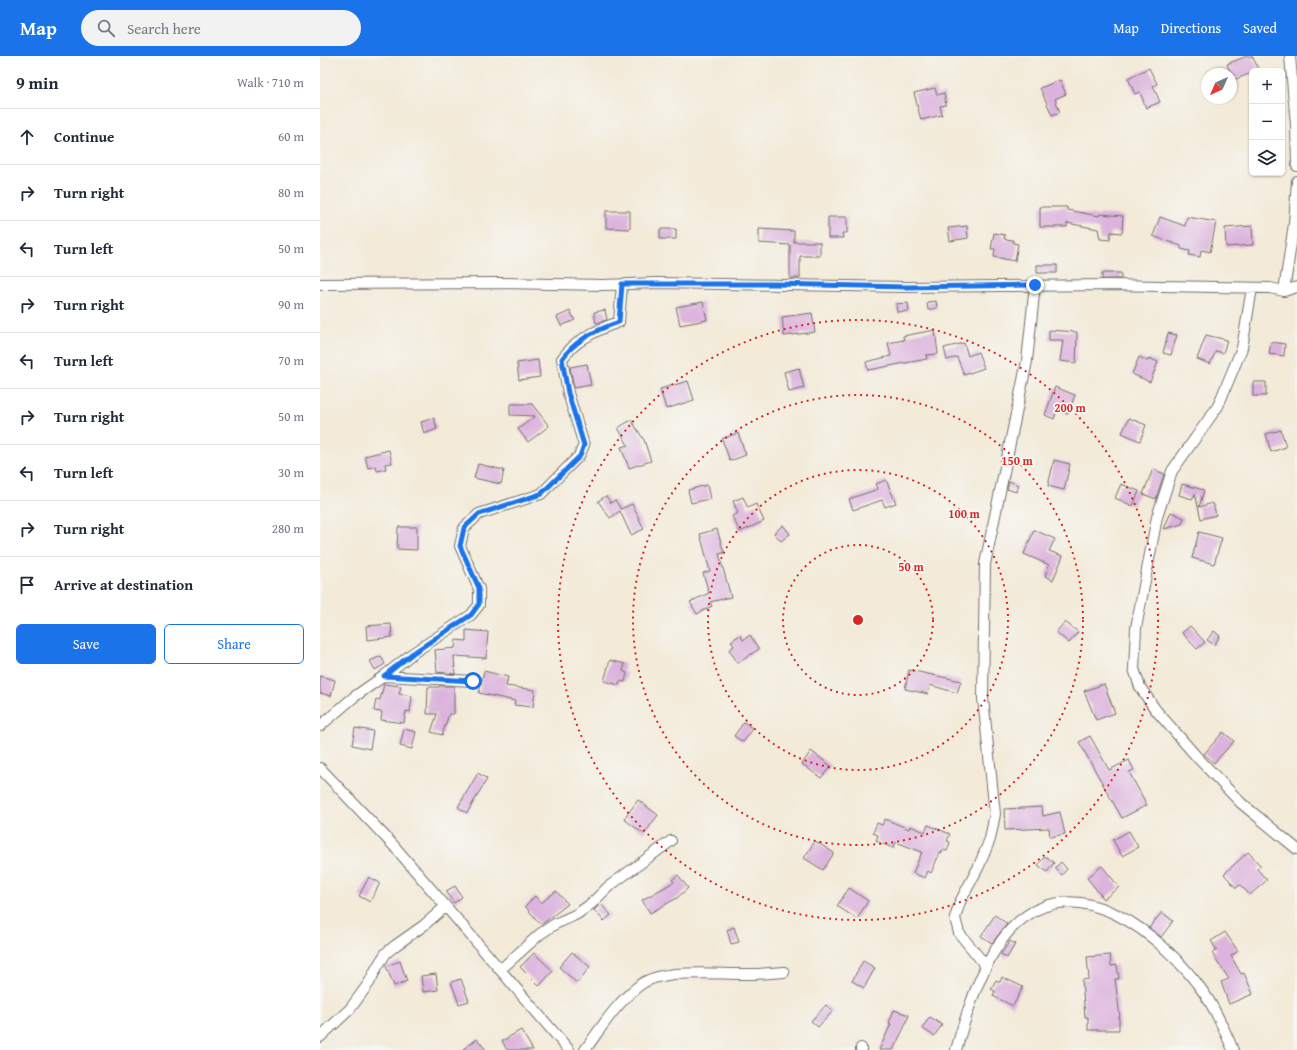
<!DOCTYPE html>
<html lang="en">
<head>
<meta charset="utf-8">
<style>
  :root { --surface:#fff; --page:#f2f2f3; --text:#1f2937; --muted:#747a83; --line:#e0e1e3; --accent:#1a73e8 }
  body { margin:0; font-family:"Gentium Book Plus",serif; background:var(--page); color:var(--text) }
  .controls { position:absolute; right:12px; top:12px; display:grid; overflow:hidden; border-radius:6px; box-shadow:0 1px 3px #0004 }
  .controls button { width:36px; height:36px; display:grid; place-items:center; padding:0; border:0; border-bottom:1px solid var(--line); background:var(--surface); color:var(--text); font:20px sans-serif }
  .compass { position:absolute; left:881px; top:12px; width:36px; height:36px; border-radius:50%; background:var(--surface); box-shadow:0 1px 3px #0004; rotate:225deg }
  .stop { position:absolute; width:12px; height:12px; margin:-9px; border:3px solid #1a73e8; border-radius:50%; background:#fff }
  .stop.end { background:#1a73e8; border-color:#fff; box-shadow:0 1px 4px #0008 }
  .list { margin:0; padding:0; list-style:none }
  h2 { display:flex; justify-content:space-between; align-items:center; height:52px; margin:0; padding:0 16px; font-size:17px }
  h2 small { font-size:13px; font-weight:400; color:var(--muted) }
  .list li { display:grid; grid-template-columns:26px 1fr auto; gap:12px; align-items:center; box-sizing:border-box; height:56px; padding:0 16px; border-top:1px solid var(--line) }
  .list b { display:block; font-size:15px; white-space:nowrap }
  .list em { font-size:13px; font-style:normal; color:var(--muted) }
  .actions { display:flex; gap:8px; padding:12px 16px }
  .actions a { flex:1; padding:9px 0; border:1px solid var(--accent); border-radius:6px; text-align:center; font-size:14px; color:var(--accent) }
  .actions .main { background:var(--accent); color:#fff }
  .icon { flex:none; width:22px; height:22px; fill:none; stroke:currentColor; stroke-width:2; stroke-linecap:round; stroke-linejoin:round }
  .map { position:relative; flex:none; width:977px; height:994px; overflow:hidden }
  header { display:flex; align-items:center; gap:24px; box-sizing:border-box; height:56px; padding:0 20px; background:var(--accent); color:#fff }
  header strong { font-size:19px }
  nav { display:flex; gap:22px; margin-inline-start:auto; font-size:14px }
  .search { width:280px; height:36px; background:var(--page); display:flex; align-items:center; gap:10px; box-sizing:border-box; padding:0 14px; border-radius:22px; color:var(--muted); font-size:15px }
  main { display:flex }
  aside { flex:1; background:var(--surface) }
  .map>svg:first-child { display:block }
  .building { fill:#dcb3dd }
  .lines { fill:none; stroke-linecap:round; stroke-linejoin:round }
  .minor-casing { stroke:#716e68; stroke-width:12 }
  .minor { stroke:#fff; stroke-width:10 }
  .route { stroke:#1a73e8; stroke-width:5 }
  .ring { fill:none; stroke:#d62828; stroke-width:2; stroke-dasharray:2 4 }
  .centre { fill:#d62828; stroke:#f6f6f2; stroke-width:2 }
  .ring-label { font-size:12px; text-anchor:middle; font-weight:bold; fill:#d62828; stroke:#f6f6f2; stroke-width:3.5; stroke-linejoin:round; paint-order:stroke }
</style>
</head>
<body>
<header>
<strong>Map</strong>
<div class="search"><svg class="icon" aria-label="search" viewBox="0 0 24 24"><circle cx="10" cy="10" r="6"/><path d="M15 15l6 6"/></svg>Search here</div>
<nav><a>Map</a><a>Directions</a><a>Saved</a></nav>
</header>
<main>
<aside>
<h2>9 min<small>Walk · 710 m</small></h2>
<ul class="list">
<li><svg class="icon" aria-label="ahead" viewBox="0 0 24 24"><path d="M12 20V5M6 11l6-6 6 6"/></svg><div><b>Continue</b></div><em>60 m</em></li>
<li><svg class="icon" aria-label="right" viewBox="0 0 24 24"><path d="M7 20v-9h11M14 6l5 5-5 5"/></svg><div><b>Turn right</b></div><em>80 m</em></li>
<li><svg class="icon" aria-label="left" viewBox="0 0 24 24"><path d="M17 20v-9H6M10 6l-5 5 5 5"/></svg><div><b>Turn left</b></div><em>50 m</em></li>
<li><svg class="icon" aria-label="right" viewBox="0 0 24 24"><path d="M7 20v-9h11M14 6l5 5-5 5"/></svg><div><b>Turn right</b></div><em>90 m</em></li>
<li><svg class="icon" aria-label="left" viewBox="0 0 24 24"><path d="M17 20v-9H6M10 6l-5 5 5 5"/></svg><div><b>Turn left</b></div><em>70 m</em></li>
<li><svg class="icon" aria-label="right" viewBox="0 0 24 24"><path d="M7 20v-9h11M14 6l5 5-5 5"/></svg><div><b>Turn right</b></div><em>50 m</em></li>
<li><svg class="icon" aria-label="left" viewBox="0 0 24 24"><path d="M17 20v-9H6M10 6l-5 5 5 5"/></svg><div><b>Turn left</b></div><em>30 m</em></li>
<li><svg class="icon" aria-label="right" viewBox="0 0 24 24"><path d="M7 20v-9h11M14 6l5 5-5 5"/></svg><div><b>Turn right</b></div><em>280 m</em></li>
<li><svg class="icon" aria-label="arrive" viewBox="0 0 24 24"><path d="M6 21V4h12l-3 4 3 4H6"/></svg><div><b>Arrive at destination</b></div></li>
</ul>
<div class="actions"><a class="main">Save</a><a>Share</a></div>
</aside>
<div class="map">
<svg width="977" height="994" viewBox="0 0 977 994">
  <rect width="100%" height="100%" fill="#f6f6f2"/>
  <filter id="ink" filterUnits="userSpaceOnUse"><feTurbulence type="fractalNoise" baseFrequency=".025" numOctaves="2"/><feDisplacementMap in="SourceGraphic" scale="8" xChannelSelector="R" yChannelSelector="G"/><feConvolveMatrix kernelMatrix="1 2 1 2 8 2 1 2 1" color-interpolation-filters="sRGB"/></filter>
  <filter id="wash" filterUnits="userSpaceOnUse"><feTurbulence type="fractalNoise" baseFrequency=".012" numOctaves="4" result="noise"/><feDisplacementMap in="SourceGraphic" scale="16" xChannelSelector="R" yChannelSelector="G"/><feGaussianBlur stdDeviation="0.9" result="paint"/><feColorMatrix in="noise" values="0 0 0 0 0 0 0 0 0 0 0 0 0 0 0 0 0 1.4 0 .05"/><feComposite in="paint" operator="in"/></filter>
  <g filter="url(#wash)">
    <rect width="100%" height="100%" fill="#f3ead8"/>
    <g id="blocks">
      <path class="building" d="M 927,0 L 932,0 L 939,14 L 932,15 L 932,17 L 913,24 L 907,8 Z
        M 829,12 L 837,28 L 833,30 L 840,46 L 826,52 L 820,36 L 815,38 L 808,22 Z
        M 740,24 L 746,38 L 735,43 L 740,56 L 732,59 L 720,32 Z
        M 615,32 L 617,39 L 624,37 L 626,49 L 620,50 L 622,59 L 601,64 L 594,37 Z
        M 720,151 L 747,151 L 747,154 L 779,160 L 780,158 L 803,160 L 802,177 L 791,176 L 790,184 L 780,183 L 778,173 L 747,167 L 747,171 L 720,171 Z
        M 286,155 L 310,155 L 310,173 L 286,172 Z
        M 508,161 L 527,161 L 527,177 L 522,177 L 523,182 L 508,182 Z
        M 840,161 L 865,170 L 867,161 L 896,166 L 890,196 L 881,194 L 880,201 L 869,199 L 870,195 L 861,193 L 861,190 L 833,180 Z
        M 647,170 L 648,182 L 630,185 L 628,172 Z
        M 932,170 L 933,189 L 906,191 L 905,172 Z
        M 340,173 L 356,173 L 356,183 L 340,183 Z
        M 439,173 L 474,175 L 474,186 L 500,186 L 500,200 L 480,200 L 480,222 L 470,222 L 470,189 L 439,187 Z
        M 674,177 L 685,179 L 684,183 L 693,184 L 693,187 L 698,188 L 695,205 L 674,201 L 675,193 L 671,193 Z
        M 717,209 L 737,209 L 737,217 L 717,217 Z
        M 782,217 L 801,217 L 801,223 L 782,223 Z
        M 616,245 L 617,252 L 608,254 L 607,246 Z
        M 383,246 L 387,264 L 360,269 L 356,251 Z
        M 588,247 L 589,255 L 577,256 L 576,248 Z
        M 285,254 L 287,264 L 276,267 L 274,256 Z
        M 250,255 L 255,264 L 241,270 L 237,261 Z
        M 492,257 L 495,276 L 464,280 L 462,261 Z
        M 615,274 L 618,298 L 606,299 L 607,303 L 548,314 L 546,306 L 571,300 L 568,287 L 584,284 L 583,280 Z
        M 729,274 L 757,276 L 756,307 L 740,305 L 743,284 L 729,284 Z
        M 848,277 L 857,279 L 851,299 L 843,297 Z
        M 886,279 L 907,284 L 903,297 L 896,295 L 890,308 L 877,303 Z
        M 951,286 L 965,288 L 964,300 L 949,298 Z
        M 644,287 L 648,300 L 658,296 L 664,312 L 644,319 L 637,301 L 627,304 L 624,292 Z
        M 819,301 L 828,305 L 829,302 L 838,306 L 830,326 L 812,318 Z
        M 218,304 L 220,321 L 199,324 L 197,307 Z
        M 267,308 L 271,329 L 254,332 L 250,311 Z
        M 479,312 L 484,332 L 469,336 L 464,316 Z
        M 368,325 L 374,344 L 346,353 L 340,333 Z
        M 933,326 L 946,326 L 946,340 L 933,340 Z
        M 735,331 L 755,339 L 748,358 L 737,354 L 734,363 L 725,359 Z
        M 190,348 L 212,348 L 229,370 L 208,386 L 198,373 L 215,360 L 190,359 Z
        M 114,362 L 117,373 L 104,378 L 101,366 Z
        M 809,362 L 826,369 L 820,385 L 802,377 Z
        M 311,364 L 324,384 L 331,405 L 309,412 L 301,391 L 308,389 L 298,372 Z
        M 961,374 L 966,391 L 951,396 L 946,378 Z
        M 418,377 L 426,399 L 410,405 L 402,383 Z
        M 69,394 L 72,407 L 65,408 L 66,413 L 57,415 L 56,410 L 48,412 L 45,400 Z
        M 734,404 L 750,408 L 744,434 L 728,430 Z
        M 158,408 L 184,414 L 181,428 L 154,422 Z
        M 833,413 L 844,418 L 836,443 L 823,438 Z
        M 566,424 L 576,447 L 565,451 L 562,444 L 533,454 L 529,443 L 558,433 L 556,428 Z
        M 689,425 L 698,429 L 696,436 L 687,433 Z
        M 801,428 L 819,435 L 813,450 L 795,442 Z
        M 862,428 L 884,434 L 879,451 L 893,447 L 896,459 L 881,463 L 875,438 L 872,443 L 859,439 Z
        M 387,429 L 390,443 L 371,447 L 368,434 Z
        M 286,440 L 291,447 L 295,444 L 301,453 L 312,448 L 324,473 L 311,479 L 300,455 L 290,462 L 278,445 Z
        M 423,441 L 428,452 L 436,448 L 444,465 L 420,476 L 412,460 L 418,457 L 413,445 Z
        M 851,456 L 864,462 L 862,468 L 844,473 Z
        M 463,469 L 470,478 L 461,485 L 454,477 Z
        M 78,471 L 97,471 L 97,494 L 77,493 Z
        M 397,473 L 404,497 L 399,498 L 411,541 L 390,546 L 392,550 L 377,558 L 370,546 L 389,537 L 383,517 L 390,515 L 380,478 Z
        M 714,474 L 735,483 L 729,495 L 743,500 L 733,524 L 725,520 L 729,509 L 704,498 Z
        M 879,476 L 902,482 L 894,508 L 872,502 Z
        M 745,566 L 758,576 L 749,587 L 736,576 Z
        M 71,568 L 72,581 L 47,584 L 46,570 Z
        M 870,570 L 885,586 L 877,593 L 862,577 Z
        M 146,574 L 168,576 L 166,602 L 134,600 L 135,618 L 117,616 L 115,594 L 135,592 L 136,584 L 146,585 Z
        M 894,575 L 900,580 L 894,589 L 887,584 Z
        M 420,579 L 423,584 L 430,579 L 439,593 L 418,607 L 409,594 L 414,590 L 411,585 Z
        M 61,600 L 65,608 L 55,614 L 50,605 Z
        M 290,604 L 305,608 L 303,615 L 307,617 L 305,626 L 300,625 L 299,629 L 284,625 Z
        M 589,614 L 641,625 L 637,637 L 610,629 L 608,638 L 585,633 Z
        M 164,615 L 188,621 L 186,630 L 215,634 L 213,651 L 194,649 L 195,645 L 159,637 Z
        M 0,620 L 15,624 L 11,640 L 0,637 Z
        M 64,628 L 81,630 L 79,638 L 92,640 L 90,656 L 86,655 L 84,667 L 61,664 L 62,656 L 54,655 L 56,643 L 60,644 Z
        M 784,628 L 795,657 L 776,664 L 764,635 Z
        M 119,630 L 134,630 L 134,658 L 129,658 L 122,679 L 111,676 L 117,658 L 107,658 L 108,631 L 119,631 Z
        M 424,666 L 433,673 L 423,686 L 414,680 Z
        M 35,672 L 53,675 L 50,693 L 32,689 Z
        M 84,673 L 96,676 L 92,693 L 80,690 Z
        M 903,676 L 914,685 L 894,707 L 884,698 Z
        M 770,680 L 789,714 L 809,704 L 814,714 L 809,716 L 827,749 L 802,762 L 759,686 Z
        M 491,695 L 511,710 L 501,722 L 482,708 Z
        M 158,717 L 167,723 L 147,757 L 138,751 Z
        M 318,744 L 338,759 L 324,778 L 304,763 Z
        M 722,751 L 723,760 L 740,756 L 745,778 L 730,781 L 729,772 L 685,774 L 684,753 Z
        M 565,763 L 589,773 L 590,770 L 605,776 L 608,769 L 630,778 L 627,785 L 630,786 L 627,795 L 623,794 L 622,797 L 620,796 L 611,817 L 608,815 L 605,822 L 593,817 L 602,796 L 576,786 L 573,792 L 556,785 L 558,779 L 553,777 L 557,767 L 562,769 Z
        M 809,775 L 818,791 L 802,800 L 793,784 Z
        M 495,785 L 514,797 L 503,814 L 484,802 Z
        M 928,796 L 941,810 L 937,813 L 947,824 L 930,839 L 920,829 L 916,832 L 904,818 Z
        M 725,800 L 734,807 L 727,816 L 718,809 Z
        M 741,806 L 747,813 L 742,819 L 735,812 Z
        M 782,810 L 799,831 L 784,843 L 767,822 Z
        M 358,819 L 368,832 L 357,842 L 330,857 L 322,844 L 354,826 L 352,824 Z
        M 49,821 L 60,827 L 50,846 L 39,840 Z
        M 135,830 L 142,841 L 134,847 L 126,835 Z
        M 529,832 L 548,845 L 537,863 L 517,850 Z
        M 236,835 L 248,848 L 221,869 L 205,850 L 215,840 L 221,847 Z
        M 281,848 L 291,859 L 284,865 L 274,854 Z
        M 842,856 L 853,865 L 841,881 L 829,872 Z
        M 675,859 L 687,868 L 672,887 L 661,880 Z
        M 414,871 L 419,886 L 411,888 L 407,874 Z
        M 905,876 L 918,895 L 911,900 L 921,918 L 924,917 L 933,938 L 909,948 L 901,926 L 909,923 L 892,897 L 897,894 L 891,885 Z
        M 690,885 L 695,888 L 687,902 L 681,898 Z
        M 252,896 L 270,911 L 257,927 L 239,911 Z
        M 214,897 L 233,915 L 219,930 L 200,911 Z
        M 790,899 L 791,910 L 797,909 L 799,923 L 795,923 L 800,961 L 799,961 L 799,974 L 768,974 L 768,961 L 765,961 L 762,924 L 769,923 L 767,901 Z
        M 80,905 L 87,925 L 74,930 L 66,910 Z
        M 543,905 L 555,912 L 544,932 L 532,925 Z
        M 116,918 L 118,934 L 103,936 L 101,920 Z
        M 682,921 L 703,931 L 693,950 L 673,940 L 675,935 L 671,933 L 676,924 L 680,926 Z
        M 141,923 L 149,945 L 139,948 L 131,926 Z
        M 506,949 L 513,955 L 498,971 L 491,965 Z
        M 574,954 L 589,959 L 584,972 L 573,994 L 559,994 L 571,968 L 569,967 Z
        M 610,961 L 622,969 L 614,980 L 602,972 Z
        M 201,974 L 213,994 L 187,994 L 182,985 Z
        M 157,983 L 166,994 L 142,994 Z"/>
    </g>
  </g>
  <g filter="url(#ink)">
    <use href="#blocks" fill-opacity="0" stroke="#716e68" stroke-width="1"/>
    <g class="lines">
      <defs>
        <path id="minor" d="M 970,0 L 976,69 L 977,110
          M 0,228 L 181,227 L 283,229 L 336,227 L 586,231 L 789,229 L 950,232 L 964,235 L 977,231
          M 932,232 L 922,292 L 898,350 L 852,415 L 837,461 L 816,572 L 814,613 L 820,631 L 835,653 L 876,700 L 921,747 L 977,793
          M 964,235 L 974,168 L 977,125
          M 64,620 L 153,625
          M 0,670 L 34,641 L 64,620 L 93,597 L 151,559 L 159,549 L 159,533 L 140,490 L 144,472 L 159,458 L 221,438 L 259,400 L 264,389 L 248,337 L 242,303 C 255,284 278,273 299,266 L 302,228
          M 0,712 L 74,790 L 249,994
          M 666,910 L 639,877 L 635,862 L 640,846 L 659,810 L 670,783 L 675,758 L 663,642 L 665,508 L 707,305 L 715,229
          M 180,914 L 220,878 L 235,868 L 257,858 L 271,848 L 288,831 L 351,785
          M 0,981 L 30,953 L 49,927 L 57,911 L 66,897 L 76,889 L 103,870 L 125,851
          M 265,994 C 281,972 297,946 320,929 C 344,911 400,919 430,918 C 441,918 452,917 464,916
          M 541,994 L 541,992
          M 636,994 C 647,955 663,904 690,874 C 754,805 844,880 884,937 C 896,954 905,975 913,994"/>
      </defs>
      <use href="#minor" class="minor-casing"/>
      <use href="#minor" class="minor"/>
    </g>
  </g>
  <g class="lines" filter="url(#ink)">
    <path class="route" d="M 153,625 L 64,620 L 93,597 L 151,559 L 159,548 L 159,532 L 140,490 L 144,472 L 159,458 L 221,438 L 260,400 L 264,389 L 248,337 L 242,303 C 255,284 278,273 299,266 L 302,228 L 454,228 L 586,231 L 715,229"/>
  </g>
  <g class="ring">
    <circle cx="538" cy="564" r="75"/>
    <circle cx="538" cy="564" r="150"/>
    <circle cx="538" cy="564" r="225"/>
    <circle cx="538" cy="564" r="300"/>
  </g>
  <circle cx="538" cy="564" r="6" class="centre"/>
  <g class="ring-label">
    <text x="750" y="356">200 m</text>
    <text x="697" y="409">150 m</text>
    <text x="644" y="462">100 m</text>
    <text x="591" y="515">50 m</text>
  </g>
</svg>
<div class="controls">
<button>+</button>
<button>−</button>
<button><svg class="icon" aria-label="layers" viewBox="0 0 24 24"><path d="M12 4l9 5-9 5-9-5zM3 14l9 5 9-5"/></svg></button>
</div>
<svg class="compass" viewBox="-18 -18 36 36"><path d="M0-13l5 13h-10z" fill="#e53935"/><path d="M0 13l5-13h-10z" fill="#747a83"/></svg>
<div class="stop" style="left:153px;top:625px"></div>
<div class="stop end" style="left:715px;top:229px"></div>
</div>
</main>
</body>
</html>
